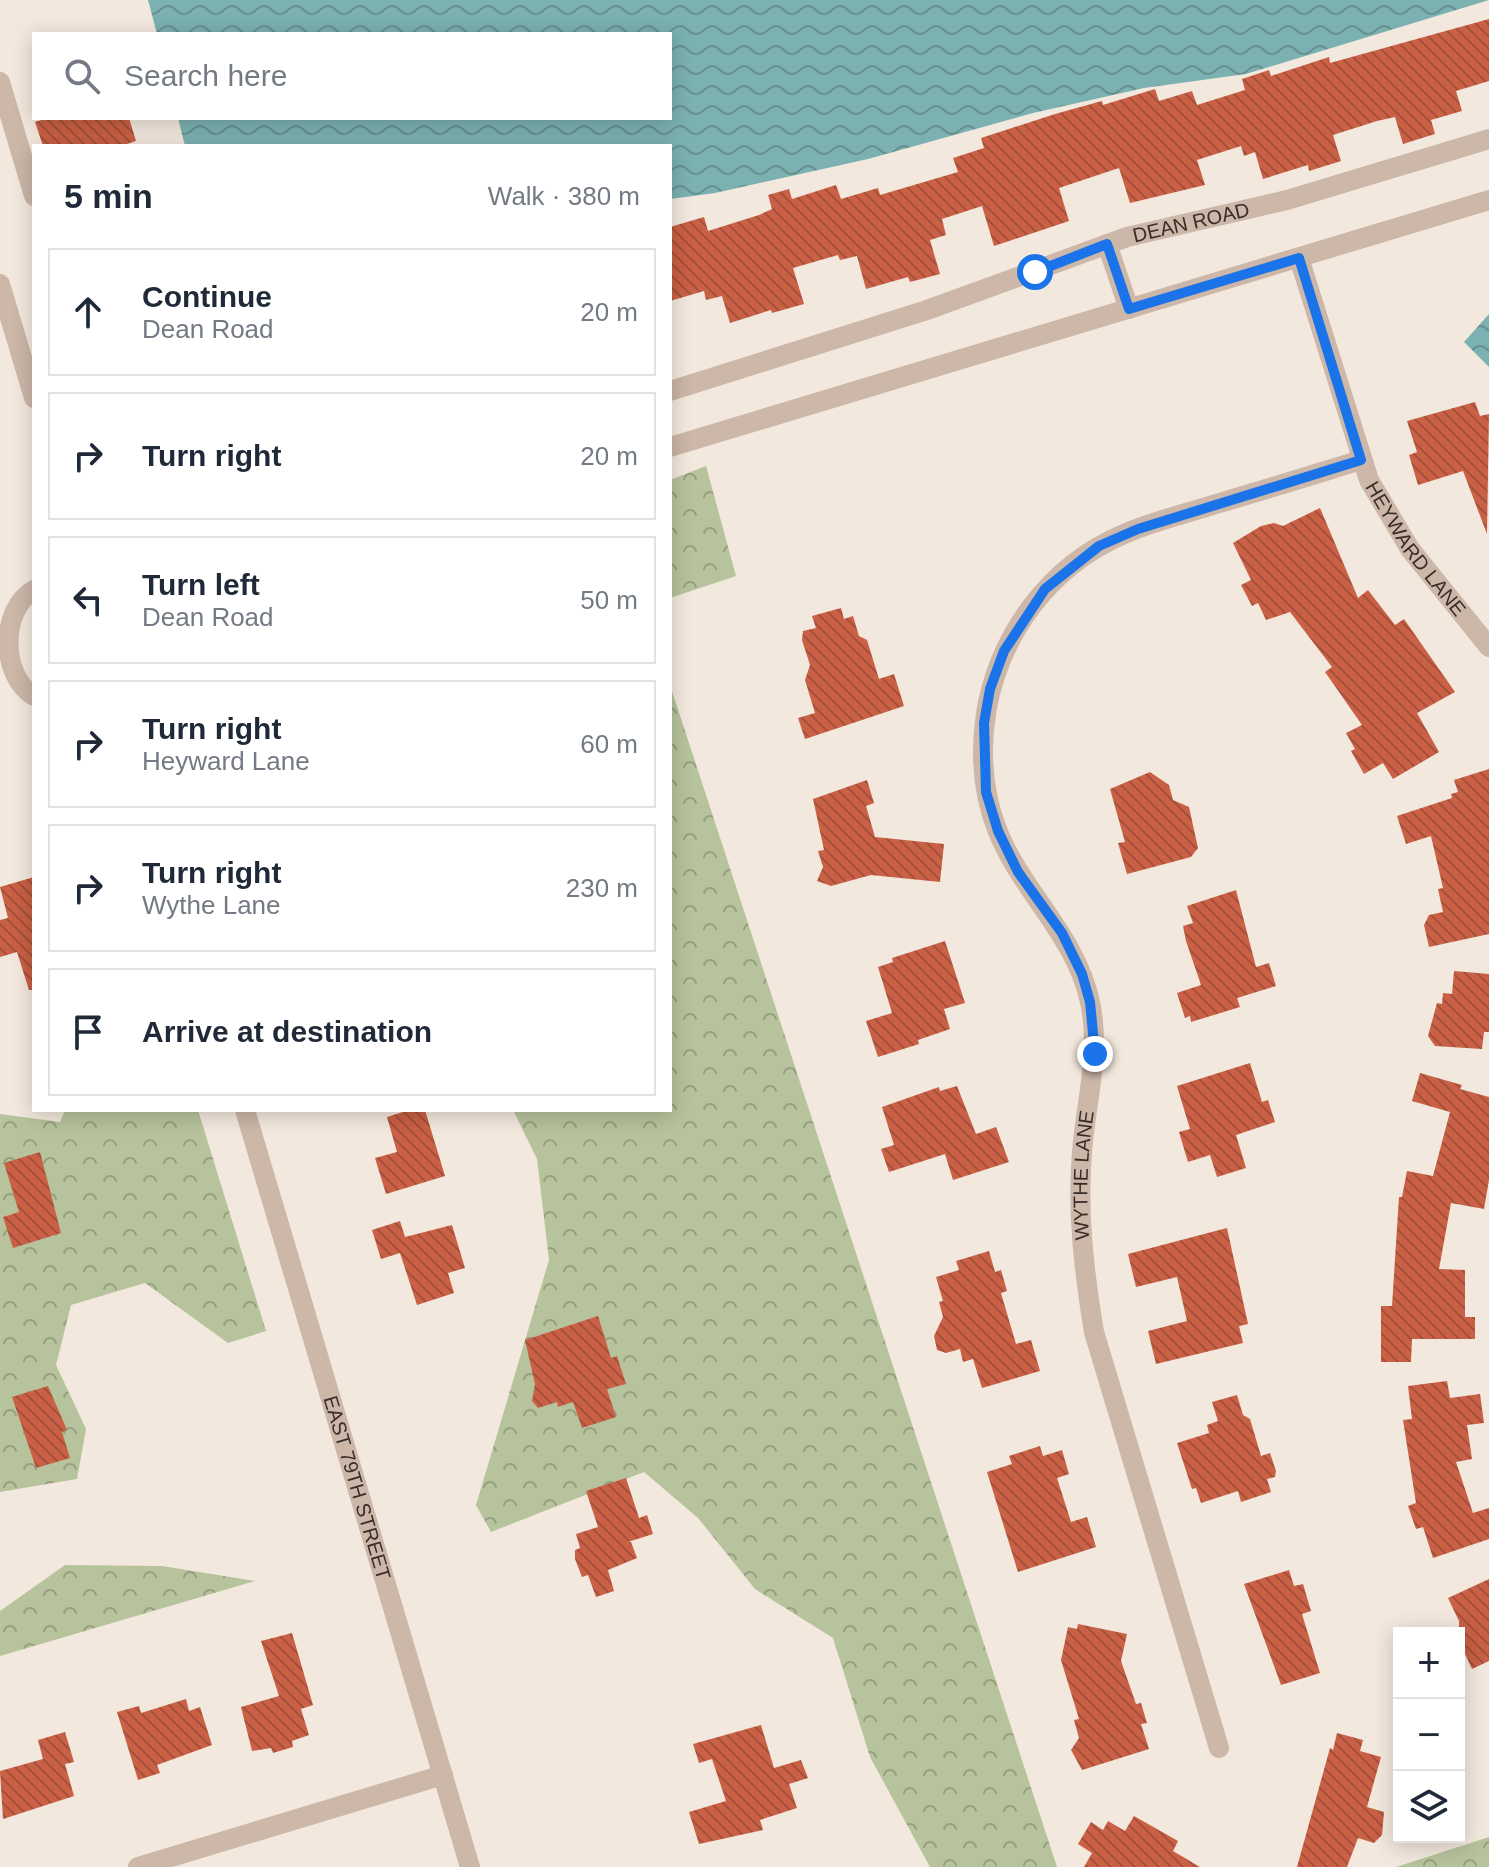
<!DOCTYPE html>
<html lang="en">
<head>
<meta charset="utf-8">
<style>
  :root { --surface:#fff; --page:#f6f6f7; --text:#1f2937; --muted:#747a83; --line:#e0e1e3 }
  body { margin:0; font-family:Helvetica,sans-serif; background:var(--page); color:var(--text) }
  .controls { position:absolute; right:24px; bottom:24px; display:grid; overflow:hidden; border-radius:0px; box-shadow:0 4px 20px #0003 }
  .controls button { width:72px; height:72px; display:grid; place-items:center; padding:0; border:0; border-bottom:2px solid var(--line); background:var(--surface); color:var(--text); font:40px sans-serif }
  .stop { position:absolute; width:24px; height:24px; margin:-18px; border:6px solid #1a73e8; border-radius:50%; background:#fff }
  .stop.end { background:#1a73e8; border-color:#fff; box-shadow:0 2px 8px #0008 }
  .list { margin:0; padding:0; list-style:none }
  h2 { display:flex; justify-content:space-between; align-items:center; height:104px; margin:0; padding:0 32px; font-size:34px }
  h2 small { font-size:26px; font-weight:400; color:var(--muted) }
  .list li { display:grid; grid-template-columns:52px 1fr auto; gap:24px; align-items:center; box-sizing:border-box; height:128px; margin:0 16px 16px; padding:0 16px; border:2px solid var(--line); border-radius:0px }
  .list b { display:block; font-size:30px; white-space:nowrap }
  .list p { margin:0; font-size:26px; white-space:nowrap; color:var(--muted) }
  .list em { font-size:26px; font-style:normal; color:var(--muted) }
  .icon { flex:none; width:44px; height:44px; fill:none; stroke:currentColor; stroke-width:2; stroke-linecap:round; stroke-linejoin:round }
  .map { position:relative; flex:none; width:1489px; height:1867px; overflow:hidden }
  .search { position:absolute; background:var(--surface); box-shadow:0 4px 20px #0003; left:32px; top:32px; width:640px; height:88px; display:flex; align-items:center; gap:20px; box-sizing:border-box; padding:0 28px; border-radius:0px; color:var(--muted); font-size:30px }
  .panel { position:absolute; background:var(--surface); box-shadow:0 4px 20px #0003; left:32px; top:144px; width:640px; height:968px; border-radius:0px }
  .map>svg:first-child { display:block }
  .forest { fill:url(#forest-crowns) }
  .water { fill:url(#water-waves) }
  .building { fill:url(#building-back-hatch) }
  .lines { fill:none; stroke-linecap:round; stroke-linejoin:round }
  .minor { stroke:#ccb7a8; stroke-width:20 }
  .route { stroke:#1a73e8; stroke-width:10 }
  .labels { text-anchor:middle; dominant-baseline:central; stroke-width:8; stroke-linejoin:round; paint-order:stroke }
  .street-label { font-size:20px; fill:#382d29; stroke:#faf2ea }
</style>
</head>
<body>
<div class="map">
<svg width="1489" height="1867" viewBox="0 0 1489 1867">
  <defs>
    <pattern id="forest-crowns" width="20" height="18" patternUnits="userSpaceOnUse" patternTransform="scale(2)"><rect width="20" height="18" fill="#b7c39c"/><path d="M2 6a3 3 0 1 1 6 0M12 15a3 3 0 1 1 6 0" fill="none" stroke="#969f7f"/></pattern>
    <pattern id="water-waves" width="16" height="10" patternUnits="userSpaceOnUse" patternTransform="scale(2)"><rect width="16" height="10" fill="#7bb1b1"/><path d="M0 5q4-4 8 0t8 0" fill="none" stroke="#669090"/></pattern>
    <pattern id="building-back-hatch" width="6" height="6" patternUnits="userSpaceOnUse" patternTransform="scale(2)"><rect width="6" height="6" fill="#ca6045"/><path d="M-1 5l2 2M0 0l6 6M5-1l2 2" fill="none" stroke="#a5503a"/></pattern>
  </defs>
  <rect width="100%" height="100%" fill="#f3e8dd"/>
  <path class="forest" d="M 706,466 L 736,576 L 670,598 L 670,480 Z
    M 670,685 L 1057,1867 L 930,1867 L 870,1757 L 833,1638 L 755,1589 L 698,1518 L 644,1472 L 491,1532 L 476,1505 L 549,1260 L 537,1159 L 513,1110 L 670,1110 Z
    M 65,1110 L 198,1110 L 266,1331 L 228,1343 L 145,1283 L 71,1305 L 56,1365 L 86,1429 L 77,1479 L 0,1492 L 0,1114 L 60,1122 Z
    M 65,1565 L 162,1566 L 255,1581 L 0,1656 L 0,1611 Z
    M 1489,1837 L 1489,1867 L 1396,1867 Z"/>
  <path class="water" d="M 148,0 L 1489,0 L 1246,74 L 1144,88 L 1033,113 L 868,159 L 715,193 L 670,199 L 670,146 L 185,146 L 178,118 L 670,118 L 670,34 L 157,34 Z
    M 1489,314 L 1489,367 L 1464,342 Z"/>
  <path class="building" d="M 1489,19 L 1489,81 L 1456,91 L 1462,111 L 1431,120 L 1435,134 L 1403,144 L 1395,117 L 1377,121 L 1333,135 L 1341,161 L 1309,171 L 1308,165 L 1263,179 L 1255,152 L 1244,156 L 1241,146 L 1197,160 L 1205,185 L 1130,203 L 1119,168 L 1059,188 L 1069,221 L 994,246 L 982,206 L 942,219 L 946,235 L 930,240 L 940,274 L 910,282 L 908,277 L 866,289 L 857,256 L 840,260 L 838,255 L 793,268 L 804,304 L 772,313 L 771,310 L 730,323 L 722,296 L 706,300 L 704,291 L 670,301 L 670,227 L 704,217 L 708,231 L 759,215 L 772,209 L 768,195 L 789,189 L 792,199 L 836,185 L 841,199 L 878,188 L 880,195 L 958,172 L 953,158 L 984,148 L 981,138 L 1055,114 L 1102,101 L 1103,105 L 1155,89 L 1159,101 L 1192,91 L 1197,105 L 1245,90 L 1242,79 L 1269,70 L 1271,76 L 1329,57 L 1330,63 Z
    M 47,118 L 129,118 L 136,141 L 121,146 L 43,146 L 35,122 Z
    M 1475,402 L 1480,416 L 1489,414 L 1487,534 L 1463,471 L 1418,485 L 1409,455 L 1417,452 L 1407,421 Z
    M 1320,508 L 1358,598 L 1368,590 L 1395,625 L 1404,619 L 1455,692 L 1417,713 L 1439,752 L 1393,779 L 1383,763 L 1364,774 L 1351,751 L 1355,749 L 1346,733 L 1362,725 L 1325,672 L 1332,667 L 1290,612 L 1266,620 L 1258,603 L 1252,606 L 1241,585 L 1251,580 L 1233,543 L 1261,526 L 1274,523 L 1283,526 Z
    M 841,608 L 844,619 L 853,616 L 859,636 L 867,640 L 879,679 L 894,674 L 904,706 L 805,739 L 798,718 L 815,713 L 805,680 L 810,665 L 802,640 L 803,631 L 816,628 L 812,616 Z
    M 1489,769 L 1489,934 L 1429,947 L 1424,925 L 1429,915 L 1443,912 L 1438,889 L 1443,888 L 1431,836 L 1406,844 L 1397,816 L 1452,798 L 1451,794 L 1458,792 L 1454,780 Z
    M 1150,772 L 1169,785 L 1173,800 L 1189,807 L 1198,848 L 1191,857 L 1127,874 L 1118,843 L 1125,842 L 1110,789 Z
    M 867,780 L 874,803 L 866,806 L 875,837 L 944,844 L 940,882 L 871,875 L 831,886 L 817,881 L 823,867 L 818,851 L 824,850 L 813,799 Z
    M 34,877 L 34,990 L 29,990 L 17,952 L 0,957 L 0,920 L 8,918 L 0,887 Z
    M 1236,890 L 1256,967 L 1269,963 L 1276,986 L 1237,998 L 1240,1007 L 1191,1022 L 1190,1016 L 1185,1018 L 1177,993 L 1201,985 L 1186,941 L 1183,926 L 1193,923 L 1187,906 Z
    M 945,941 L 965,1003 L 944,1009 L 950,1029 L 918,1040 L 919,1044 L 878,1057 L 866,1021 L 892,1013 L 878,967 L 893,962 L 892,958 Z
    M 1454,971 L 1489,974 L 1489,1032 L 1484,1032 L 1482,1049 L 1435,1046 L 1428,1036 L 1437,1003 L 1442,1004 L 1443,993 L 1452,994 Z
    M 1250,1063 L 1262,1102 L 1268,1100 L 1275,1122 L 1236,1135 L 1246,1168 L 1217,1177 L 1210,1155 L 1188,1162 L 1179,1132 L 1190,1129 L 1177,1086 Z
    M 1420,1073 L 1462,1085 L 1460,1089 L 1489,1097 L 1489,1180 L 1484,1209 L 1451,1203 L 1439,1269 L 1465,1270 L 1465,1317 L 1475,1317 L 1475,1339 L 1412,1339 L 1411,1362 L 1381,1362 L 1381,1306 L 1392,1306 L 1399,1197 L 1402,1197 L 1407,1171 L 1433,1176 L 1450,1112 L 1412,1101 Z
    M 957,1086 L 976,1134 L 996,1127 L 1009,1162 L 953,1180 L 945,1154 L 889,1172 L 881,1149 L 894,1145 L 882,1107 L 939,1087 L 940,1091 Z
    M 409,1110 L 425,1110 L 445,1176 L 386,1194 L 375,1158 L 397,1152 L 387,1117 Z
    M 40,1152 L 61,1233 L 13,1248 L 3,1217 L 19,1212 L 4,1163 Z
    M 400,1221 L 405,1237 L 452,1225 L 465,1268 L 448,1273 L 454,1293 L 417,1305 L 400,1253 L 381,1259 L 372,1230 Z
    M 1227,1228 L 1248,1324 L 1239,1326 L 1243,1343 L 1156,1364 L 1148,1331 L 1187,1321 L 1177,1277 L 1136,1287 L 1128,1254 Z
    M 989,1251 L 995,1272 L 1001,1270 L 1007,1291 L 1001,1293 L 1016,1344 L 1031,1340 L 1040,1371 L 982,1388 L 973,1359 L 963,1362 L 960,1349 L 946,1353 L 937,1350 L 934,1336 L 943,1317 L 939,1302 L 943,1301 L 936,1277 L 959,1270 L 956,1261 Z
    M 598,1316 L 611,1358 L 617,1356 L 626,1384 L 607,1389 L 616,1417 L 582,1428 L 573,1402 L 558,1407 L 557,1402 L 538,1408 L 532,1401 L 535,1384 L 525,1340 Z
    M 1447,1381 L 1450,1398 L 1480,1394 L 1484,1423 L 1467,1425 L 1472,1459 L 1456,1462 L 1473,1513 L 1489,1508 L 1489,1539 L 1433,1558 L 1423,1527 L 1416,1529 L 1408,1506 L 1416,1503 L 1403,1420 L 1412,1419 L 1408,1386 Z
    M 48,1386 L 67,1430 L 62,1432 L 70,1458 L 36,1468 L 12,1397 Z
    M 1237,1395 L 1243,1415 L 1250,1419 L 1261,1456 L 1270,1453 L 1276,1471 L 1275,1477 L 1267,1479 L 1271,1492 L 1241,1502 L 1238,1491 L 1201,1503 L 1196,1488 L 1192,1489 L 1177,1443 L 1209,1433 L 1207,1425 L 1218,1421 L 1212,1402 Z
    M 1040,1446 L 1043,1456 L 1062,1450 L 1069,1474 L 1057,1478 L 1071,1522 L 1087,1517 L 1096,1547 L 1018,1572 L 987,1472 L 1012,1464 L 1009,1456 Z
    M 626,1478 L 639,1518 L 647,1515 L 653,1534 L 628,1542 L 631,1542 L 637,1558 L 608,1570 L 614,1591 L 596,1597 L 588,1575 L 582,1577 L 575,1559 L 575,1550 L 580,1548 L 576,1534 L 598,1527 L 586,1491 Z
    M 1289,1570 L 1294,1586 L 1303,1584 L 1311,1611 L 1302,1614 L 1320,1673 L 1281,1685 L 1244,1584 Z
    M 1489,1579 L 1489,1661 L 1472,1669 L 1459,1641 L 1459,1621 L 1448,1598 Z
    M 1078,1624 L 1127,1634 L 1121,1661 L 1136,1704 L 1141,1703 L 1147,1723 L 1141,1724 L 1149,1749 L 1082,1770 L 1071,1750 L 1079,1738 L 1074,1720 L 1079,1719 L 1061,1660 L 1068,1627 L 1077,1629 Z
    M 292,1633 L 313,1705 L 301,1709 L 309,1735 L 292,1741 L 293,1747 L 273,1753 L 271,1748 L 252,1751 L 241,1707 L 279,1696 L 261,1641 Z
    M 186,1699 L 189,1711 L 200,1707 L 212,1745 L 157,1765 L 160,1773 L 138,1780 L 117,1712 L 139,1706 L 141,1713 Z
    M 761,1725 L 774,1768 L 801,1760 L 808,1778 L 789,1784 L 797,1808 L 760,1820 L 763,1830 L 699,1844 L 689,1812 L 726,1801 L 712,1759 L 699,1763 L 693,1744 Z
    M 65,1732 L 74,1762 L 65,1764 L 74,1796 L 3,1819 L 0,1771 L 43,1759 L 38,1740 Z
    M 1337,1733 L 1363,1740 L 1360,1751 L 1381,1757 L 1367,1807 L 1384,1812 L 1382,1835 L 1374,1843 L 1358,1838 L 1347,1867 L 1297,1867 L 1330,1748 L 1333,1750 Z
    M 1134,1816 L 1178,1841 L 1173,1851 L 1200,1867 L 1084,1867 L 1092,1853 L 1078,1844 L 1091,1822 L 1103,1830 L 1108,1821 L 1125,1831 Z"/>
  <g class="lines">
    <g class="minor">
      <path d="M 0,82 L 34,196"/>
      <path d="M 1107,244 L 1129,309"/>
      <path id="s1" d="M 1299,258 L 1369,480 L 1410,549 L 1489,647"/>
      <path d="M 0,284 L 34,398"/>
      <path id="s2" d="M 670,391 L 927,310 L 1127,237 L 1287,200 L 1489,139"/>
      <path d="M 670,447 L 1489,200"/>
      <path d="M 34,590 C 0,609 0,676 34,696"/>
      <path id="s3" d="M 245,1110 L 470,1867"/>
      <path id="s4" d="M 1219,1748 L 1094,1332 C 1084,1271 1077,1213 1082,1152 C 1086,1100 1101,1053 1090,1002 C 1076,936 1023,893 998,832 C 983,795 980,753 986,713 C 999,635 1049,566 1124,534 C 1153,521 1185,514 1216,504 C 1264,490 1312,475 1361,460"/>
      <path d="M 138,1867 L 443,1775"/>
    </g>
  </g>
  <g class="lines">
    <path class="route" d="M 1035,272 L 1107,244 L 1129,309 L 1299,258 L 1361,460 L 1138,529 L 1099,546 L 1045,589 L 1004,651 L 990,689 L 984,723 L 986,792 L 998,831 L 1018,872 L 1062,933 L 1082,974 L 1090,1002 L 1095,1054"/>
  </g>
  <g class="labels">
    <g class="street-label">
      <text stroke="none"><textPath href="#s2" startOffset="548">DEAN ROAD</textPath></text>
      <text stroke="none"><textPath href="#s1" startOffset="316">HEYWARD LANE</textPath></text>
      <text stroke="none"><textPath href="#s4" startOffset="592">WYTHE LANE</textPath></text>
      <text stroke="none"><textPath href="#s3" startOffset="394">EAST 79TH STREET</textPath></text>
    </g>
  </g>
</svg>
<div class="controls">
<button>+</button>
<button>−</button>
<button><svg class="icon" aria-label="layers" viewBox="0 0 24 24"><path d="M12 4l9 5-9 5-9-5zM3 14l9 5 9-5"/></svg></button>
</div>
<div class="stop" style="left:1035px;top:272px"></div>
<div class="stop end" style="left:1095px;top:1054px"></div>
<div class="search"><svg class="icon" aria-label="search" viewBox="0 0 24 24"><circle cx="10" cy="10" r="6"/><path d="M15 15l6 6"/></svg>Search here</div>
<section class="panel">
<h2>5 min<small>Walk · 380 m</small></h2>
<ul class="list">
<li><svg class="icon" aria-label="ahead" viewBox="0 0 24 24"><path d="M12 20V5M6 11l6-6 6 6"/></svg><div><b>Continue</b><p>Dean Road</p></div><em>20 m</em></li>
<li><svg class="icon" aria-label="right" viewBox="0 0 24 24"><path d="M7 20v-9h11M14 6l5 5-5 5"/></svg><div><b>Turn right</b></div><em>20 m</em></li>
<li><svg class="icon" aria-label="left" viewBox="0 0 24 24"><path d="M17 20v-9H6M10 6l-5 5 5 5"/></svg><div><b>Turn left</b><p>Dean Road</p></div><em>50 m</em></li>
<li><svg class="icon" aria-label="right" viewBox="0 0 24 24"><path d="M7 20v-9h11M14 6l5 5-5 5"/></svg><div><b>Turn right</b><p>Heyward Lane</p></div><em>60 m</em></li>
<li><svg class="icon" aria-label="right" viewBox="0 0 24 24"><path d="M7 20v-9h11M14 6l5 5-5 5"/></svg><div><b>Turn right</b><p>Wythe Lane</p></div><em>230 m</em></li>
<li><svg class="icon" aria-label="arrive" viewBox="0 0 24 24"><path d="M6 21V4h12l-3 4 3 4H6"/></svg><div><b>Arrive at destination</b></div></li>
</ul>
</section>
</div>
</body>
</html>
